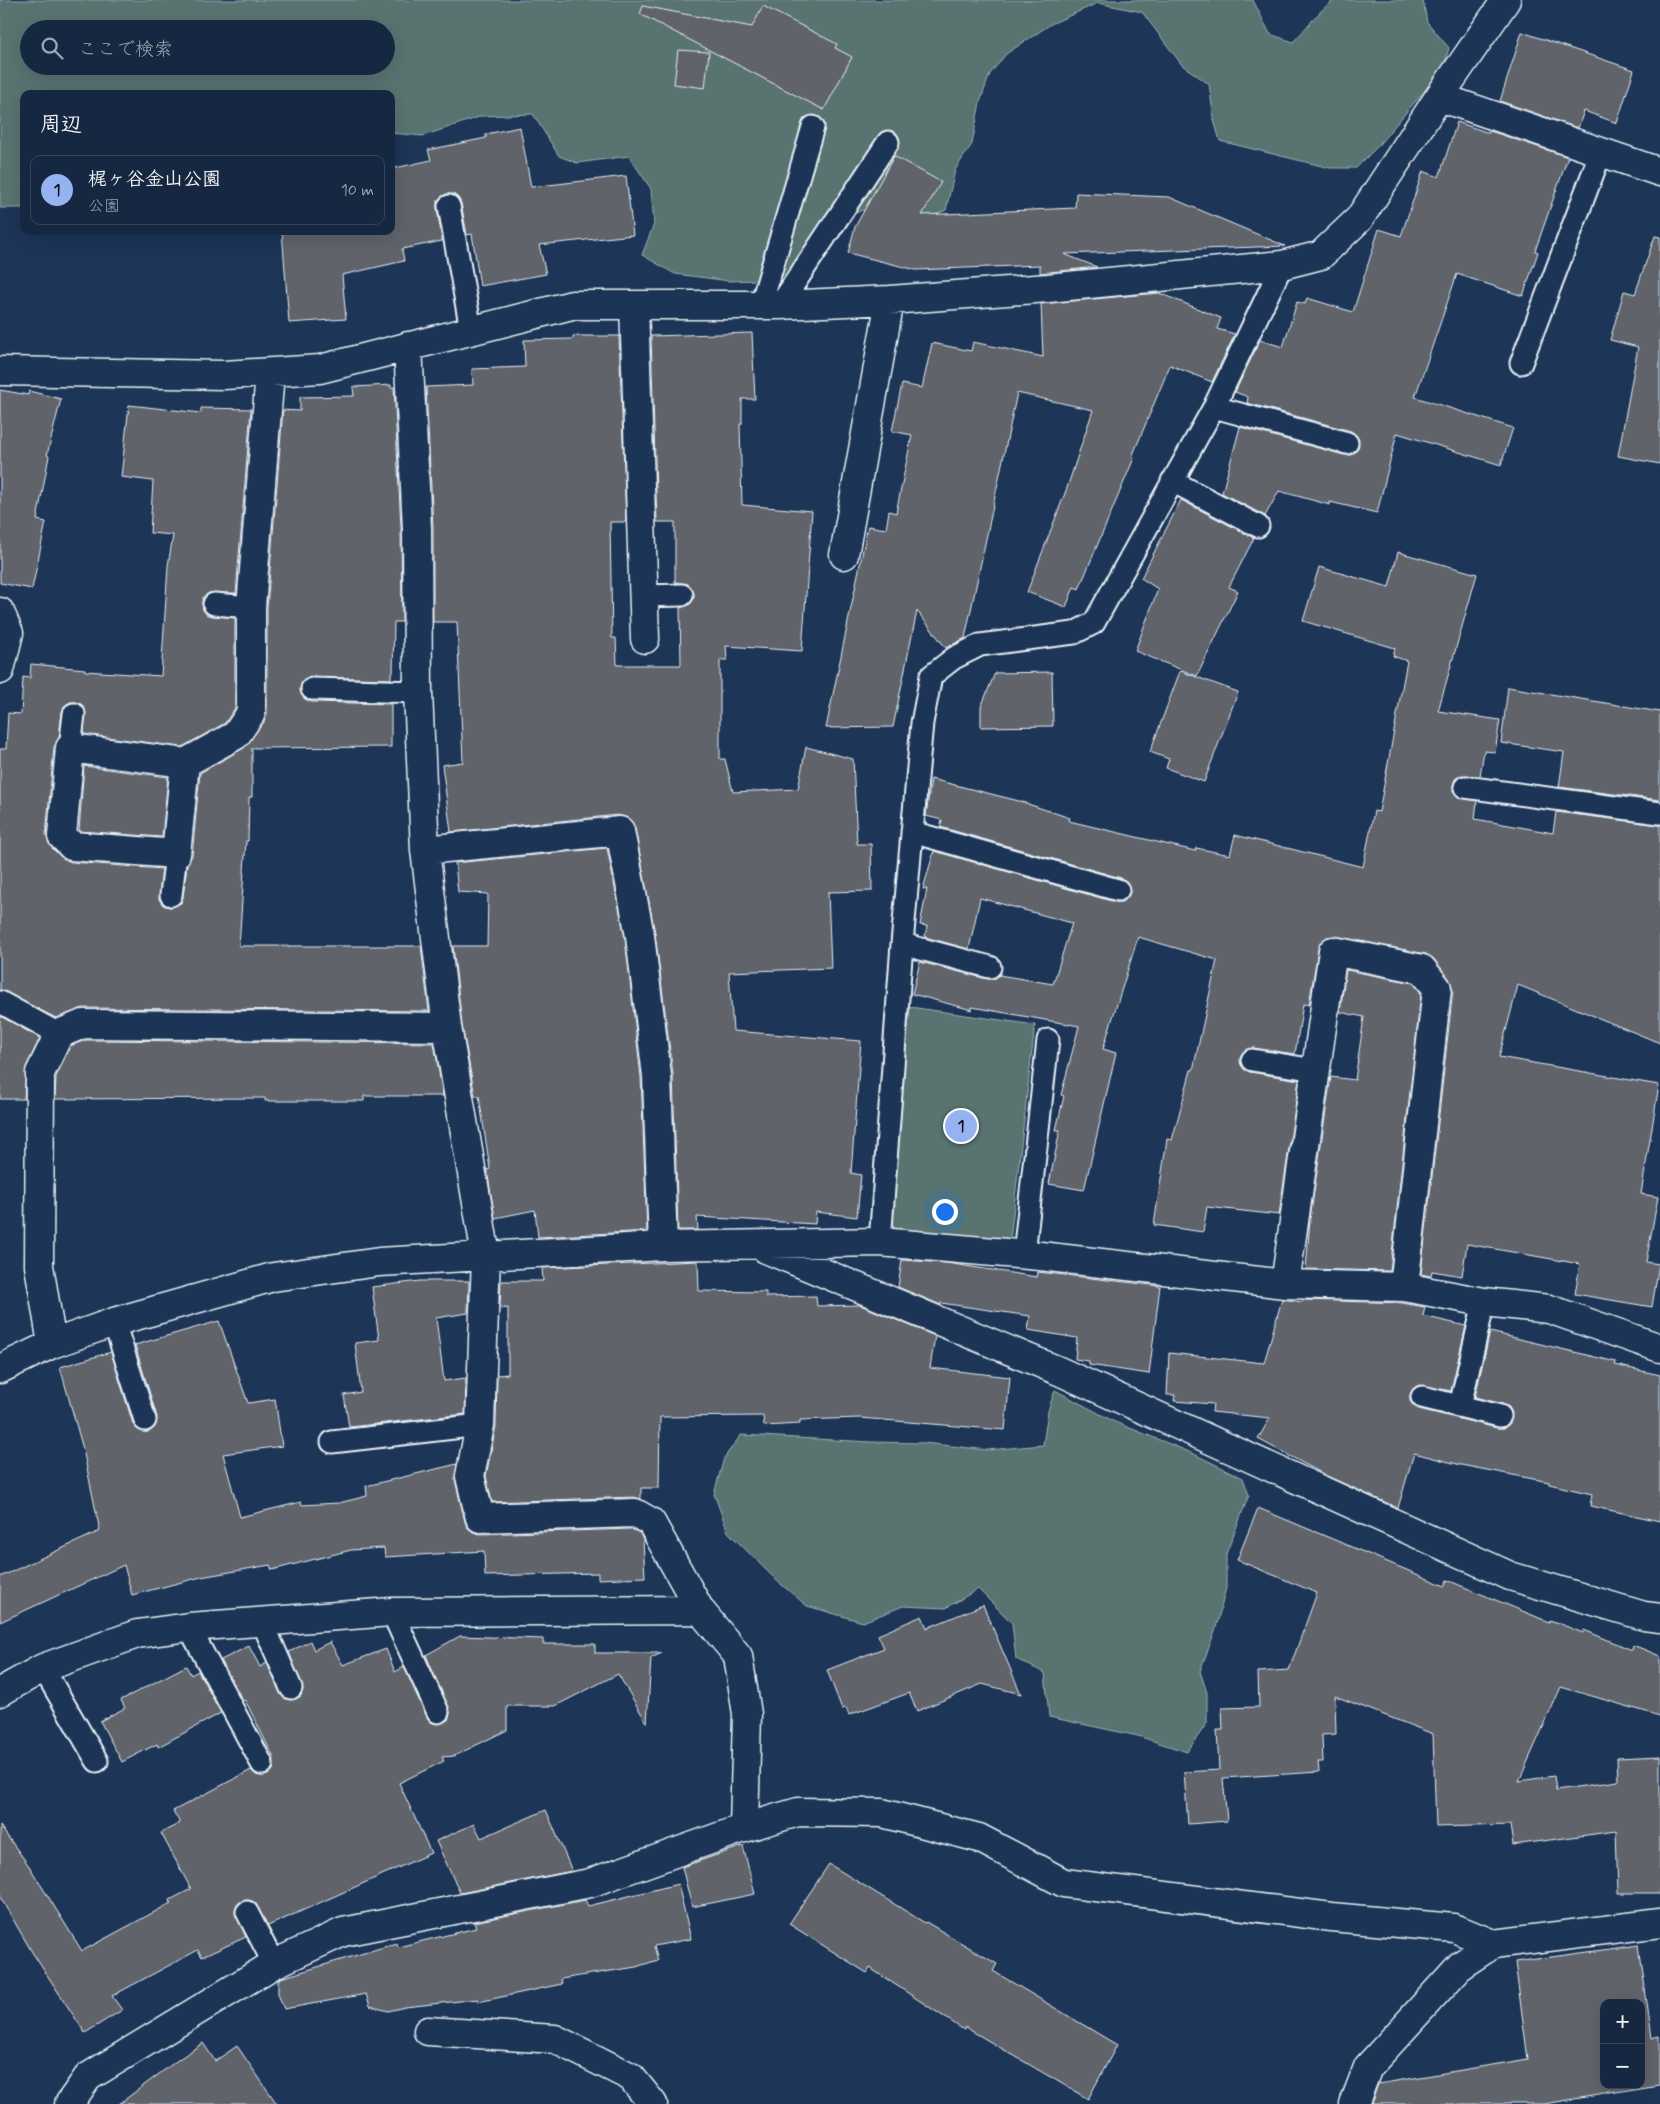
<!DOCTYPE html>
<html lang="ja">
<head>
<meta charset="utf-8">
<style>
  :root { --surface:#162841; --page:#23344c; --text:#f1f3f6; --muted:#9ea6b1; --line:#35445a; --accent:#95b2f1 }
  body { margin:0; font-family:Mynerve,"Klee One",sans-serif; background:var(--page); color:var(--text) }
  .controls { position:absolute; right:15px; bottom:15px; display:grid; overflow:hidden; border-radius:10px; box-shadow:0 5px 20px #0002 }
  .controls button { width:45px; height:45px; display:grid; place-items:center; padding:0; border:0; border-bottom:1px solid var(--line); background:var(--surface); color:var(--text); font:25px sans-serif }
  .you { position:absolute; left:944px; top:1211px; width:18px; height:18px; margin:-12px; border:4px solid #fff; border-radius:50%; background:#1a73e8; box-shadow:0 0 0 8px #1a73e833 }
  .badge { display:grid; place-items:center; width:32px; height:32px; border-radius:50%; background:var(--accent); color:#111; font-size:16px; font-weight:700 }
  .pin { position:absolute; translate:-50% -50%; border:2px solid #fff; box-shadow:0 1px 5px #0006 }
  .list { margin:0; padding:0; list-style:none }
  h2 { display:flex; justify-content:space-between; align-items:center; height:65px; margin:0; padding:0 20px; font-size:21px }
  h2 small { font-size:16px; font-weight:400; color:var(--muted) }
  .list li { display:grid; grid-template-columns:32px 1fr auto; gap:15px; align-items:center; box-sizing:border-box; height:70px; margin:0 10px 10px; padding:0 10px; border:1px solid var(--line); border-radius:10px }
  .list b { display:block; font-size:19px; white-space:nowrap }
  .list p { margin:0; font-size:16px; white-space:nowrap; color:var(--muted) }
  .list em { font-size:16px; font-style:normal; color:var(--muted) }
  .icon { flex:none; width:28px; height:28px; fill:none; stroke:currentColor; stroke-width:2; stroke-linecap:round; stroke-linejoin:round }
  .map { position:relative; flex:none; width:1660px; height:2104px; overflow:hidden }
  .search { position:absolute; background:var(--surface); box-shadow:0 5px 20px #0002; left:20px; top:20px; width:375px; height:55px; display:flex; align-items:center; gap:12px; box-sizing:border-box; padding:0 18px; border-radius:28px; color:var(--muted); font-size:19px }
  .panel { position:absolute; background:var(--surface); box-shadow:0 5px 20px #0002; left:20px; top:90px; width:375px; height:145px; border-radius:10px }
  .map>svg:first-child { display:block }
  .green { fill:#597370; stroke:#a0b2b4; fill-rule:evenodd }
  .building { fill:#60636a; stroke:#e8f1f8; fill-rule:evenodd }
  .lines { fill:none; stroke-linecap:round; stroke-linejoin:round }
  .lane-casing { stroke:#e8f1f8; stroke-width:25 }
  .street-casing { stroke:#e8f1f8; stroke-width:31 }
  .lane { stroke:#1d3557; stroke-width:21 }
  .street { stroke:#1d3557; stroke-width:28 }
</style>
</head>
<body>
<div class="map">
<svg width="1660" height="2104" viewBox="0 0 1660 2104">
  <rect width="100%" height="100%" fill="#1d3557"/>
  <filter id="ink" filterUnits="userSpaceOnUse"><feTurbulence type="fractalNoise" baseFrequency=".02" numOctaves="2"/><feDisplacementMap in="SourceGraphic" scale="10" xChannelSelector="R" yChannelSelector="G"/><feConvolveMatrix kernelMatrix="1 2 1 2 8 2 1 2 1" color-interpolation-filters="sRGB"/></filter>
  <g filter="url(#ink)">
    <path class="green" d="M 0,0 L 1253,0 L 1270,34 L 1293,42 C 1303,32 1325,3 1336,0 L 1423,0 L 1427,22 L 1449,48 L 1443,69 L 1375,149 L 1356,168 L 1330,168 L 1220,141 L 1214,120 L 1209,84 L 1182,65 L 1142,12 L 1098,3 L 1051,24 L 1006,54 L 990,74 L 980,102 L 972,144 L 955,170 L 946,210 L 918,223 L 862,210 L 827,228 L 780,279 L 730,281 L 675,274 L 642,255 L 654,224 L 651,189 L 629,156 L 577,163 L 559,156 L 533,114 L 482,116 L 423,136 L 391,133 L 391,94 L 24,94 L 24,208 L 0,208 ZM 29,29 L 386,29 L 386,66 L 29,66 Z
      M 910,1007 L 1035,1025 L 1010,1241 L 888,1228 Z
      M 1055,1390 L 1115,1422 L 1192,1453 L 1243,1478 L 1249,1495 L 1226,1554 L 1226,1588 L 1216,1628 L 1200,1671 L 1207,1693 L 1207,1723 L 1187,1752 L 1138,1736 L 1049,1717 L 1045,1673 L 1016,1659 L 1012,1623 L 978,1589 L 946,1608 L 903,1606 L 863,1622 L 807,1606 L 776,1580 L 728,1532 L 714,1494 L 724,1458 L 741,1435 L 871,1442 L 924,1443 L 988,1450 L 1043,1445 L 1048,1411 Z"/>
    <path class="building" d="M 643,6 L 752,27 L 763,6 L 837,44 L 835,48 L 852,57 L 824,110 L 640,14 Z
      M 1522,32 L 1634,70 L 1617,123 L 1584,111 L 1578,128 L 1500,101 Z
      M 678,50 L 709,52 L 705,88 L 674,84 Z
      M 1457,122 L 1489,133 L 1490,131 L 1568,157 L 1535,251 L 1538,252 L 1523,296 L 1457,274 L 1415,397 L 1513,428 L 1501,465 L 1397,433 L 1377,513 L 1330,502 L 1330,505 L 1279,491 L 1265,516 L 1222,493 L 1240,427 L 1344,455 L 1351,455 L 1356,451 L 1359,440 L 1356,435 L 1351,431 L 1247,403 L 1248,397 L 1235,392 L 1260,340 L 1283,347 L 1297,302 L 1305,304 L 1307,298 L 1353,312 L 1379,229 L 1401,236 L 1423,171 L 1439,177 Z
      M 520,127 L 531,187 L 626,176 L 633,235 L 539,245 L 546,274 L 480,286 L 472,234 L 467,235 L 461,203 L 454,194 L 446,194 L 437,201 L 437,208 L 442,241 L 402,249 L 404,261 L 342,275 L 346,319 L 289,323 L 282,231 L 391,231 L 391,169 L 431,160 L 428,150 L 486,138 L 486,134 Z
      M 894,156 L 941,182 L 922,215 L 1075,208 L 1076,193 L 1169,197 L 1285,246 L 1064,254 L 1097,267 L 1040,273 L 1040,265 L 916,270 L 848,253 L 855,227 Z
      M 1655,236 L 1660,237 L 1660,464 L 1618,456 L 1638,347 L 1610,340 L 1624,291 L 1635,294 Z
      M 1159,293 L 1221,318 L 1217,329 L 1235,334 L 1212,382 L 1170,365 L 1132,457 L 1134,458 L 1079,589 L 1074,587 L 1066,607 L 1027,592 L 1067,488 L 1093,410 L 1017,393 L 965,638 L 946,648 L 917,611 L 893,727 L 826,728 L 868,526 L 886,529 L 889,511 L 896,513 L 912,435 L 892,431 L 902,384 L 922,388 L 932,343 L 971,351 L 973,342 L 1043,357 L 1041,304 Z
      M 752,333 L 755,399 L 742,399 L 742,424 L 740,424 L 742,505 L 812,511 L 802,651 L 726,646 L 727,660 L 720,660 L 720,759 L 725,759 L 733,792 L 798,789 L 806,747 L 853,759 L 857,844 L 871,844 L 872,891 L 828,892 L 831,968 L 729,972 L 733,1031 L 861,1041 L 851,1173 L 861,1175 L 857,1217 L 816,1212 L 815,1224 L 697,1217 L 698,1230 L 678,1230 L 673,1074 L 655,933 L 635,828 L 632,822 L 626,817 L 618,815 L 451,832 L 442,765 L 463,762 L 457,622 L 433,622 L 433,527 L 426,387 L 473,385 L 472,369 L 525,367 L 524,340 L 573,339 L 573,336 L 619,336 L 626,522 L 610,522 L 612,638 L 616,638 L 617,665 L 681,665 L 680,608 L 689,605 L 693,600 L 694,594 L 688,584 L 675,582 L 675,522 L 657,522 L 651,336 Z
      M 391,385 L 391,388 L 394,387 L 401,528 L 402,622 L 394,622 L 393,673 L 391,673 L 391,679 L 312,677 L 302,682 L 300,689 L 305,699 L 312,702 L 391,704 L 391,747 L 252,748 L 252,797 L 249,797 L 248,841 L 246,841 L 239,946 L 421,946 L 429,1011 L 83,1008 L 56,1018 L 0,990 L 0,749 L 6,749 L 8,713 L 21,714 L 23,677 L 30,678 L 31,664 L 85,669 L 85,671 L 161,676 L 168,566 L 173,535 L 150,533 L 153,481 L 121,477 L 129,405 L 201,413 L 201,408 L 251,409 L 236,593 L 209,593 L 203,597 L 202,603 L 203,610 L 207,615 L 235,618 L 235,708 L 225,723 L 182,747 L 84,734 L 85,709 L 76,702 L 70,702 L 64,706 L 62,712 L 59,738 L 54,747 L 46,835 L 51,847 L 61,857 L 71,862 L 162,869 L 159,899 L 163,905 L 170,907 L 181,903 L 183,897 L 187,864 L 192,856 L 200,773 L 244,748 L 264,722 L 267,714 L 267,608 L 283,410 L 300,411 L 300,397 L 354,396 L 353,387 Z
      M 0,390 L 28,395 L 29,391 L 61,399 L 47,455 L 49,456 L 37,520 L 46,522 L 32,589 L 0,583 Z
      M 1181,500 L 1254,538 L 1229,587 L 1238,591 L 1197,676 L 1135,651 L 1158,589 L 1141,578 Z
      M 1398,552 L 1477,574 L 1438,711 L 1500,720 L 1495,752 L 1484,751 L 1480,776 L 1461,775 L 1455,779 L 1453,785 L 1453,791 L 1458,797 L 1477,801 L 1475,819 L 1553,833 L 1556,812 L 1660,825 L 1660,1043 L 1518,985 L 1499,1057 L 1659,1085 L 1641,1194 L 1658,1197 L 1646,1262 L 1659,1264 L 1652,1307 L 1575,1294 L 1580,1264 L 1467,1244 L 1462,1276 L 1432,1271 L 1431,1276 L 1421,1274 L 1453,990 L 1449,978 L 1434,959 L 1426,954 L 1336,936 L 1327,937 L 1321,942 L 1318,949 L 1309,1005 L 1303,1004 L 1295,1054 L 1253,1048 L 1243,1052 L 1240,1059 L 1244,1069 L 1250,1072 L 1299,1080 L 1279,1215 L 1207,1207 L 1203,1232 L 1154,1225 L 1167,1139 L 1172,1140 L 1191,1070 L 1193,1070 L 1217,960 L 1138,937 L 1103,1049 L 1116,1053 L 1084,1190 L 1049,1184 L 1060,1130 L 1056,1130 L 1064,1096 L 1061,1095 L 1079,1026 L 972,1007 L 972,1010 L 912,994 L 920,962 L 987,979 L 994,979 L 999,975 L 1053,984 L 1072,923 L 980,898 L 969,949 L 925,937 L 927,926 L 920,925 L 927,889 L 923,889 L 934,851 L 1115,902 L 1121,902 L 1126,899 L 1130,893 L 1127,882 L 1121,878 L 940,827 L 942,820 L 926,816 L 931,779 L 1019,801 L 1070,818 L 1069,821 L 1195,851 L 1196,848 L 1230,855 L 1235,835 L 1363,867 L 1374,811 L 1379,812 L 1407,661 L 1393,656 L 1395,648 L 1303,621 L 1319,567 L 1389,587 Z
      M 1180,671 L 1238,692 L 1204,782 L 1166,768 L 1169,759 L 1150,752 Z
      M 1052,672 L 1053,726 L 981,727 L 981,707 L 995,673 Z
      M 1508,687 L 1660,712 L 1660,800 L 1559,787 L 1564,752 L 1501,743 Z
      M 84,766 L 168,777 L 162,837 L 79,831 Z
      M 607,848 L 625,938 L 641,1077 L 647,1231 L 538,1237 L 535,1210 L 495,1218 L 487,1170 L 490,1169 L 479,1096 L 475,1096 L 462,1025 L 453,946 L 487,946 L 488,894 L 458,892 L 455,863 Z
      M 1346,970 L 1413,983 L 1421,993 L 1390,1271 L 1306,1269 L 1310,1219 L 1331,1077 L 1355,1080 L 1364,1017 L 1340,1012 Z
      M 0,1016 L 40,1038 L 26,1067 L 24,1099 L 0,1099 Z
      M 86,1040 L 434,1043 L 443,1096 L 364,1096 L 364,1101 L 265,1101 L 265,1098 L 55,1099 L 56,1077 L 70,1046 Z
      M 902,1260 L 946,1263 L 1037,1277 L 1038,1272 L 1160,1286 L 1149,1374 L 1089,1365 L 1089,1361 L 1075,1359 L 1077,1338 L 1028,1330 L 1030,1316 L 941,1303 L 941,1305 L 898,1287 Z
      M 698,1261 L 699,1291 L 766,1292 L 766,1297 L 816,1296 L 817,1306 L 860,1305 L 935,1336 L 930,1368 L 1010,1377 L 1005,1430 L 860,1418 L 800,1420 L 800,1424 L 764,1426 L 763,1416 L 660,1417 L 659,1488 L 641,1488 L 641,1499 L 634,1497 L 492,1502 L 486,1476 L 496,1426 L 497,1375 L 508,1374 L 508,1308 L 500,1309 L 501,1281 L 543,1281 L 542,1268 Z
      M 420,1281 L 469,1281 L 468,1313 L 436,1318 L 444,1381 L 466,1378 L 465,1414 L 349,1427 L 344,1395 L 361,1392 L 355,1343 L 379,1340 L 372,1287 Z
      M 1282,1299 L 1302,1302 L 1303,1300 L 1402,1303 L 1425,1307 L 1423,1316 L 1466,1326 L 1451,1391 L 1419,1385 L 1413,1389 L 1410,1395 L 1410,1401 L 1414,1406 L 1419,1409 L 1497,1428 L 1504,1428 L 1509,1424 L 1512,1413 L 1509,1407 L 1503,1404 L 1475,1397 L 1490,1332 L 1616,1362 L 1615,1365 L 1660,1375 L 1660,1521 L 1590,1506 L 1592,1494 L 1549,1484 L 1549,1482 L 1461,1465 L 1414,1453 L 1398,1508 L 1327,1476 L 1258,1439 L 1270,1418 L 1212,1412 L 1213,1404 L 1174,1401 L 1175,1395 L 1167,1395 L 1169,1353 L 1264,1363 Z
      M 219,1321 L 248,1403 L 275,1399 L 282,1446 L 223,1454 L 240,1517 L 301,1502 L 302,1505 L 339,1503 L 367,1496 L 366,1486 L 457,1464 L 455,1480 L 465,1522 L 468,1528 L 473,1532 L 480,1534 L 631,1529 L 640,1533 L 643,1540 L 645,1577 L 598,1579 L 598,1573 L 485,1576 L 484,1551 L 385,1557 L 384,1548 L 351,1550 L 272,1570 L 270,1565 L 201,1577 L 132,1595 L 124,1565 L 0,1622 L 0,1577 L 100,1531 L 83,1449 L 60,1367 L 111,1352 L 133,1424 L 142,1432 L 148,1432 L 154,1428 L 157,1417 L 135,1345 Z
      M 1258,1508 L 1445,1586 L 1447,1580 L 1549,1622 L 1550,1620 L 1583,1633 L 1584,1630 L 1632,1650 L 1633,1645 L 1660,1656 L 1660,1716 L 1561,1687 L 1519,1781 L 1554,1776 L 1556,1790 L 1618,1781 L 1617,1758 L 1660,1756 L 1660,1893 L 1618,1893 L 1616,1831 L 1513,1845 L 1510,1825 L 1436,1827 L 1433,1734 L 1335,1696 L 1336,1734 L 1322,1735 L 1323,1762 L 1318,1762 L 1319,1772 L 1223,1778 L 1227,1821 L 1188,1824 L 1184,1772 L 1219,1770 L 1217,1730 L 1223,1730 L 1222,1708 L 1259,1707 L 1258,1672 L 1289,1670 L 1317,1593 L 1237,1560 Z
      M 983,1605 L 1021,1694 L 982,1684 L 917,1711 L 909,1693 L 849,1715 L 846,1708 L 842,1709 L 827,1670 L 884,1648 L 878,1635 L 922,1616 L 927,1628 Z
      M 460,1636 L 543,1639 L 543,1644 L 595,1644 L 595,1653 L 662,1653 L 651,1658 L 647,1723 L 618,1674 L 555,1706 L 507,1706 L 507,1730 L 454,1756 L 442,1757 L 444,1761 L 399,1783 L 431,1853 L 268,1926 L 254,1902 L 248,1900 L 242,1901 L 237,1905 L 235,1912 L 246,1937 L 202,1957 L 198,1950 L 112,1996 L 122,2010 L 85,2033 L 32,1952 L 0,1897 L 0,1826 L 29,1866 L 82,1951 L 171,1903 L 170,1900 L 191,1889 L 161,1833 L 180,1823 L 173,1811 L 251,1770 L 256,1775 L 262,1776 L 268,1775 L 273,1770 L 274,1758 L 245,1700 L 243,1701 L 221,1660 L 249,1646 L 260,1667 L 267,1663 L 280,1693 L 284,1698 L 290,1700 L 301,1696 L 303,1689 L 289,1652 L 310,1641 L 314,1650 L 330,1642 L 343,1665 L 386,1649 L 395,1672 L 404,1667 L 427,1717 L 431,1722 L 437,1724 L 448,1720 L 450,1713 L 426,1655 Z
      M 186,1666 L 191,1675 L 198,1671 L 221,1713 L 158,1747 L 157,1744 L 122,1762 L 100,1721 L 125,1708 L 121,1700 Z
      M 546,1810 L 572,1871 L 460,1893 L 436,1841 L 474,1824 L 481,1838 Z
      M 743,1846 L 755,1894 L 692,1907 L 682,1867 Z
      M 829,1864 L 925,1923 L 926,1922 L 997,1964 L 993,1971 L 1117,2045 L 1088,2099 L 965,2027 L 964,2030 L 870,1968 L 867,1973 L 789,1924 Z
      M 678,1884 L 691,1939 L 654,1946 L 658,1960 L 636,1967 L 561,1979 L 562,1984 L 478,2002 L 478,1999 L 405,2007 L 388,2011 L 370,2006 L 366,1994 L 284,2009 L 278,1994 L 278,1980 L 281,1978 L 397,1943 L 398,1947 L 476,1928 L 474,1922 L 585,1900 L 588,1906 Z
      M 1639,1945 L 1652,2039 L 1660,2037 L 1660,2085 L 1544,2104 L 1371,2104 L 1378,2084 L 1528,2059 L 1515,1962 ZM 1604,2003 L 1641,2003 L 1641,2085 L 1604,2085 Z
      M 203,2043 L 215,2061 L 237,2046 L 277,2104 L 119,2104 L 179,2059 Z"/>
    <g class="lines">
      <defs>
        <path id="lane" d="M 449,206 L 471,330
          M 761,305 L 813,127
          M 780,305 L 888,142
          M 1521,363 L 1601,152
          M 1214,407 L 1347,443
          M 1172,481 L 1258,526
          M 644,596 L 682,595
          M 214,604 L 251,607
          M 312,689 L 418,692
          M 70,748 L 74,714
          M 1465,787 L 1660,813
          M 912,832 L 1118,890
          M 171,895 L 176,854
          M 902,944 L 990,967
          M 0,1002 L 59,1034
          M 1252,1060 L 1316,1070
          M 880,1242 L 902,944 L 922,723 L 931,676 L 954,658 L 980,645 L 1074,633 L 1094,623 L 1214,407 L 1282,265
          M 1024,1254 L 1048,1040
          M 114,1322 L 145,1420
          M 1422,1397 L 1500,1416
          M 1460,1406 L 1484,1302
          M 332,1442 L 480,1425
          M 392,1612 L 438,1712
          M 262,1621 L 291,1688
          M 189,1627 L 262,1764
          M 43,1668 L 97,1761
          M 247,1912 L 274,1964"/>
        <path id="street" d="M 1439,97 L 1660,172
          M 634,305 L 645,639
          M 408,346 L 417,528 L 418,692 L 425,850 L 447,1027 L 486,1256 L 480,1425 L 470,1476 L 480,1518 L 635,1513 L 651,1522 L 700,1610 L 738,1656 L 747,1714 L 744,1828 L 798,1812 L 882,1813 L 979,1838 L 1064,1883 L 1331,1917 L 1454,1928 L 1493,1944
          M 0,371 L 224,375 L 320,369 L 572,305 L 780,305 L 890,300 L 1048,288 L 1282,265 L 1321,255 L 1359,219 L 1439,97 L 1506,0
          M 844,555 L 890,300
          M 0,612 L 9,633 L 0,670
          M 185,763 L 176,854 L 72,846 L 62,836 L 70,748 L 185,763 L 236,735 L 251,713 L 251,607 L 270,373
          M 425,850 L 620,831 L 640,936 L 657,1076 L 663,1246
          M 766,1249 L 1059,1371 L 1510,1576 L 1644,1616 L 1660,1618
          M 1285,1284 L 1333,951 L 1422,969 L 1437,988 L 1404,1287
          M 52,1344 L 39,1266 L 40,1073 L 59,1034 L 83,1024 L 447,1027
          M 0,1369 L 52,1344 L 114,1322 L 273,1277 L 379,1262 L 663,1246 L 880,1242 L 1040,1256 L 1285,1284 L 1404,1287 L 1484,1302 L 1549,1309 L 1660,1348
          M 0,1692 L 43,1668 L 137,1634 L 189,1627 L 392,1612 L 700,1610
          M 428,2031 L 555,2039 L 631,2077 L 653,2104
          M 69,2104 L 88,2077 L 274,1964 L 343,1932 L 590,1883 L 744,1828
          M 1354,2104 L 1368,2067 L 1461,1965 L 1493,1944 L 1660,1923"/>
      </defs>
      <use href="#lane" class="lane-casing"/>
      <use href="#street" class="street-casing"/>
      <use href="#lane" class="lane"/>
      <use href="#street" class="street"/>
    </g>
  </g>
</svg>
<div class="controls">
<button>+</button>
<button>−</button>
</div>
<div class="you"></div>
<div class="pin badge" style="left:961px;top:1126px">1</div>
<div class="search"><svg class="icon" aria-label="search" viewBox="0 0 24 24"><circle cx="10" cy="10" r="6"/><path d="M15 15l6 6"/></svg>ここで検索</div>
<section class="panel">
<h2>周辺<small></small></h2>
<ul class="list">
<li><span class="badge">1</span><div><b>梶ヶ谷金山公園</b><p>公園</p></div><em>10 m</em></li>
</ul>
</section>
</div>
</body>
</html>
